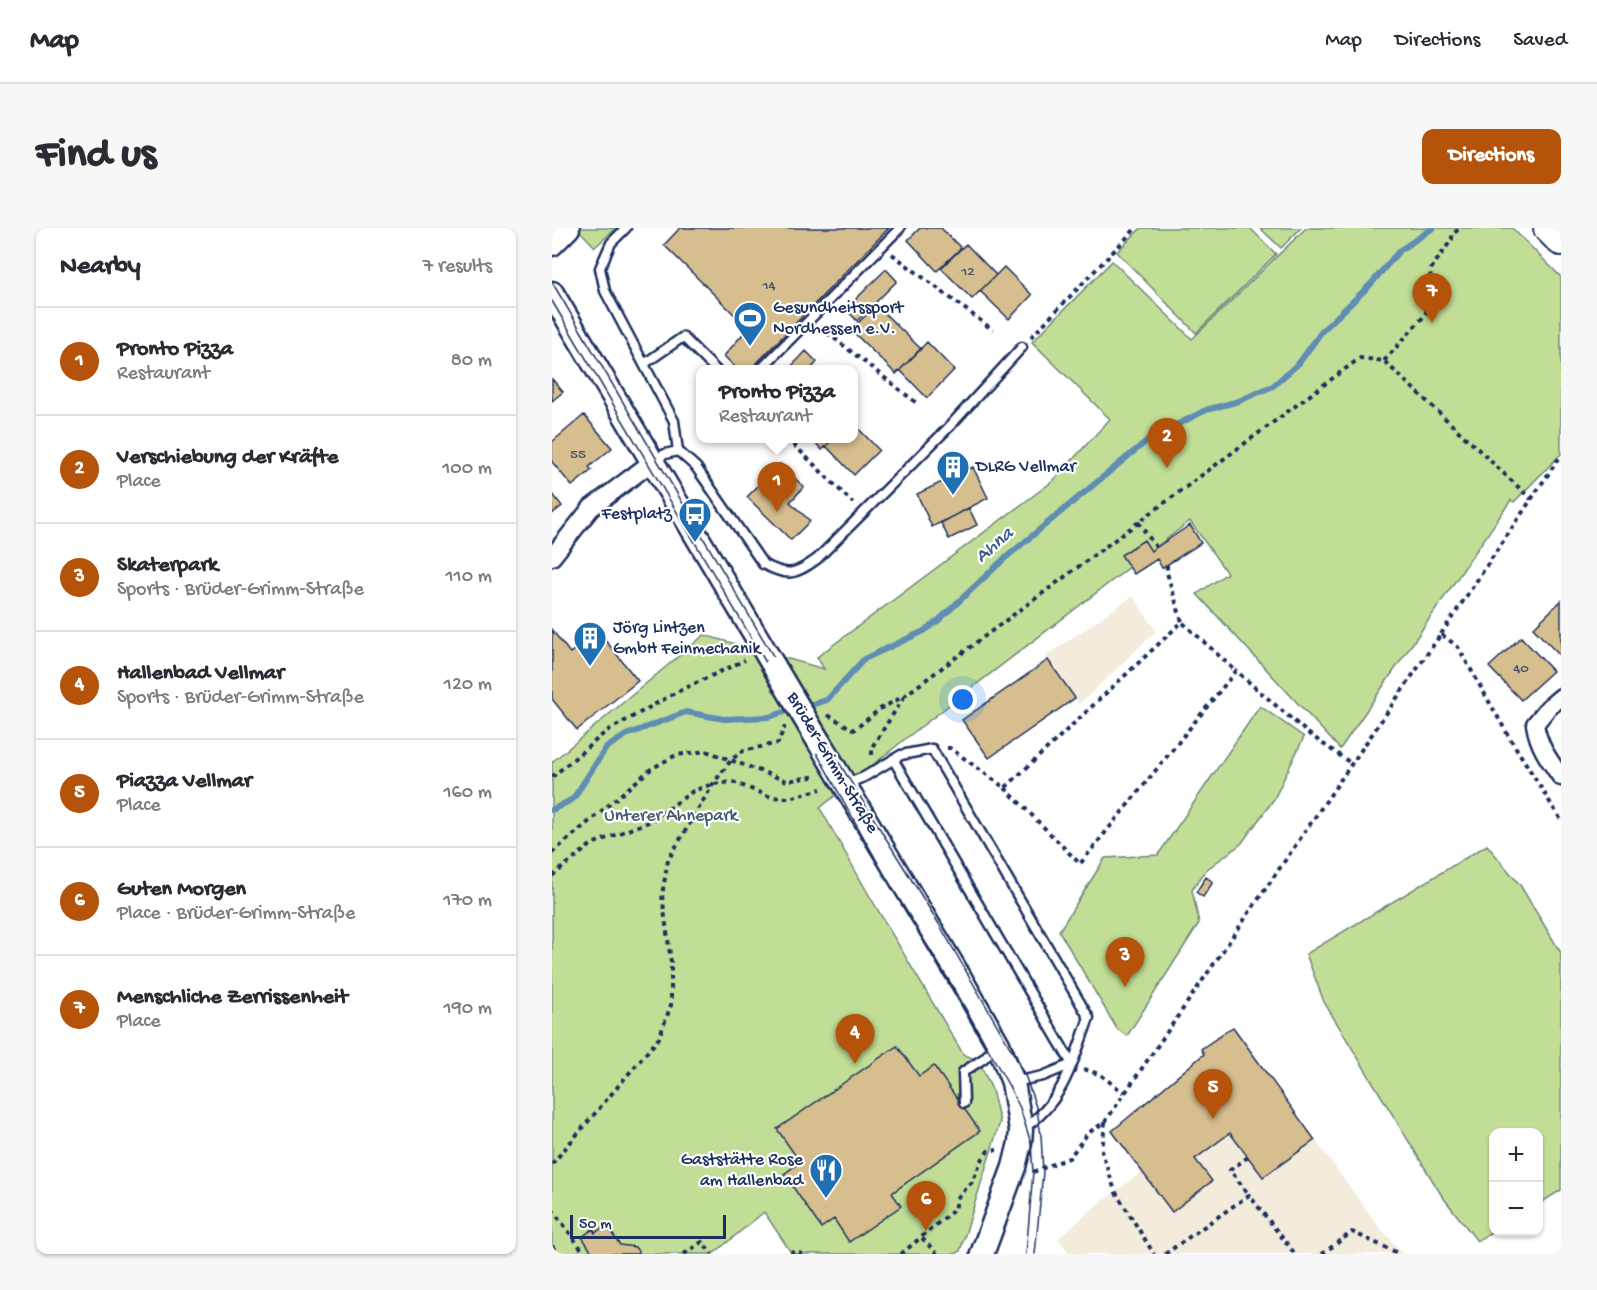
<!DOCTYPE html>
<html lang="en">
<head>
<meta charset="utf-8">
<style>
  :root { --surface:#fff; --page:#f7f7f7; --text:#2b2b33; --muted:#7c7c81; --line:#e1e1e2; --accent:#b45309 }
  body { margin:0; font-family:"Gochi Hand",sans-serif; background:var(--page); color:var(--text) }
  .controls { position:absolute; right:18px; bottom:18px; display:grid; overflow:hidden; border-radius:12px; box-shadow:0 2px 4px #0004 }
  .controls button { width:54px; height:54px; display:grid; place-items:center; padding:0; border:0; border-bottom:2px solid var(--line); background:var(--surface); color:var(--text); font:30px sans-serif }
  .scale { position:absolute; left:18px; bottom:15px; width:156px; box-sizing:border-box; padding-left:6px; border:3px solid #1b2f5e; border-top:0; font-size:16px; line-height:21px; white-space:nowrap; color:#1b2f5e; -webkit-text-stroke:4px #fff; paint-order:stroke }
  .you { position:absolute; left:411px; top:472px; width:21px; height:21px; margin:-15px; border:4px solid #fff; border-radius:50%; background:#1a73e8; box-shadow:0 0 0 9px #1a73e833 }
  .badge { display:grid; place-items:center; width:39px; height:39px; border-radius:50%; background:var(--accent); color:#fff; font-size:20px; font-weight:700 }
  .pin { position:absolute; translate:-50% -50px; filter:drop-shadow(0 2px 3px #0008) }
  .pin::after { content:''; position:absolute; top:32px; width:21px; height:18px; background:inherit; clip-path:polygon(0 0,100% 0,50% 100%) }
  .popup { position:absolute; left:144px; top:137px; width:162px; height:78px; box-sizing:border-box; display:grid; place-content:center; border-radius:12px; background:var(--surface); filter:drop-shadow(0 2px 4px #0005); font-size:20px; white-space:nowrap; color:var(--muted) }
  .popup b { font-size:22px; color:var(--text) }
  .popup::after { content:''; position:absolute; left:50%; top:100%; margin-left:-12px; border:12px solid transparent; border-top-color:var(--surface) }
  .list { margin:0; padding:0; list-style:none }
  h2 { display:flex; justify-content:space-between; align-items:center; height:78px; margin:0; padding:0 24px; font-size:26px }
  h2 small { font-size:20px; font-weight:400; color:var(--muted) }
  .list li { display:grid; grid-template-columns:39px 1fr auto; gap:18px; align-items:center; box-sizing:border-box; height:108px; padding:0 24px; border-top:2px solid var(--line) }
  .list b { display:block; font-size:22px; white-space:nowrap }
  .list p { margin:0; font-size:20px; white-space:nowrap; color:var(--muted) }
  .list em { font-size:20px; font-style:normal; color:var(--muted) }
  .map { position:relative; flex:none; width:1009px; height:1026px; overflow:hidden; border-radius:12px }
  header { display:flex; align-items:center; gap:36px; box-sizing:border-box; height:84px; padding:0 30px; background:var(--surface); border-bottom:2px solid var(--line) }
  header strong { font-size:28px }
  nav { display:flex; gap:33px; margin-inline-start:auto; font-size:21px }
  .intro { display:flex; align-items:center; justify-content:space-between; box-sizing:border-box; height:144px; padding:0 36px }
  h1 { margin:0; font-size:42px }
  .button { padding:15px 27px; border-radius:12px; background:var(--accent); color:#fff; font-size:21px; font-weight:700 }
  main { display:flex; gap:36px; padding:0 36px }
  aside { flex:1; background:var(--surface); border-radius:12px; box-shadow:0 2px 4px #0004 }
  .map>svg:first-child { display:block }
  .built { fill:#f3ecdd }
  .green { fill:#c2de96; stroke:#6e867a; stroke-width:1.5 }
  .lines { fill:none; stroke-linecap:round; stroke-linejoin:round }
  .stream { stroke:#5e8db3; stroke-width:6 }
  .building { fill:#d7be8e; stroke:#1b2f5e; stroke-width:1.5 }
  .lane-casing { stroke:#1b2f5e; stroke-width:13 }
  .street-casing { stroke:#1b2f5e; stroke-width:21 }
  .secondary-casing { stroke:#1b2f5e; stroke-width:27 }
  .highway-casing { stroke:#1b2f5e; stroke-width:34 }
  .path { stroke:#1b2f5e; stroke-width:4; stroke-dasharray:4.5 4.5; stroke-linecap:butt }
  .lane { stroke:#fff; stroke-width:8 }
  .street { stroke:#fff; stroke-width:16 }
  .secondary { stroke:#fff; stroke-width:22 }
  .highway { stroke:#fff; stroke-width:30 }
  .tram { stroke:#1b2f5e; stroke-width:1.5 }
  .secondary-bridge-casing { stroke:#1b2f5e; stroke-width:27; stroke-linecap:butt }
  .secondary-bridge { stroke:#fff; stroke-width:22 }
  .labels { text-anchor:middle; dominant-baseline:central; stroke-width:4.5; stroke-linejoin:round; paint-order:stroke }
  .number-label { font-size:15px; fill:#4a536a }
  .poi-label { font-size:18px; fill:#1b2f5e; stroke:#fff; text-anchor:start }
  .street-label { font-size:18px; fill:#1b2f5e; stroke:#fff }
  .park-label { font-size:18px; fill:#455b6c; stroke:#fff }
  .water-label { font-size:20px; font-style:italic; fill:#3d5e89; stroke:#fff }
</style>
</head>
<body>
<header>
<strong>Map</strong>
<nav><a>Map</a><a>Directions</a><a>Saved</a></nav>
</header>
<div class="intro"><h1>Find us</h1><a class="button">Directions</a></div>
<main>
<aside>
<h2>Nearby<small>7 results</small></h2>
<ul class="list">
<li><span class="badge">1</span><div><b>Pronto Pizza</b><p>Restaurant</p></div><em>80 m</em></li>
<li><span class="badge">2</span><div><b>Verschiebung der Kräfte</b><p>Place</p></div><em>100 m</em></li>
<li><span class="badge">3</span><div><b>Skaterpark</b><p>Sports · Brüder-Grimm-Straße</p></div><em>110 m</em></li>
<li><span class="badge">4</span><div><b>Hallenbad Vellmar</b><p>Sports · Brüder-Grimm-Straße</p></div><em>120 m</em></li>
<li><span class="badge">5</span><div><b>Piazza Vellmar</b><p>Place</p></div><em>160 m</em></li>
<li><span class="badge">6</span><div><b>Guten Morgen</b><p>Place · Brüder-Grimm-Straße</p></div><em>170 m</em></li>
<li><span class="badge">7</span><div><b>Menschliche Zerrissenheit</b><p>Place</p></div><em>190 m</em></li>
</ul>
</aside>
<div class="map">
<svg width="1009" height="1026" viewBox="0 0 1009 1026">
  <rect width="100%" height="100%" fill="#fff"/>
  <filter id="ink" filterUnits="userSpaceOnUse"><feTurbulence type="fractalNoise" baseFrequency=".0167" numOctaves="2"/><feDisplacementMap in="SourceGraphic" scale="12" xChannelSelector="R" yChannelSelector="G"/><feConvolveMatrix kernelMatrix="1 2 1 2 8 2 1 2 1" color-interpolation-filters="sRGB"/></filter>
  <g filter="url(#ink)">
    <path class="built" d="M 581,368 L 604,403 L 535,469 L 527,476 L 523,471 L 437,530 L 410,492 L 496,432 L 494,428 Z
      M 678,905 L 711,949 L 763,912 L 825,996 L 851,1026 L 518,1026 L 506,1011 L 544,978 L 590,944 L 620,984 L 660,954 L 643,931 Z"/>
    <path class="green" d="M 30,0 L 64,0 L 43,19 L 27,2 Z
      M 589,0 L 698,0 L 724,26 L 644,105 L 565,24 Z
      M 708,0 L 749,0 L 729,20 Z
      M 754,0 L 960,0 L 1009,49 L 1009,226 L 962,274 L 959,272 L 788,521 L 645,366 L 675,345 L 638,293 L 353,511 L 268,580 L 317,667 L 411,826 L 427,833 L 440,862 L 448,894 L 408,1023 L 404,1026 L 240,1026 L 212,984 L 161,1026 L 0,1026 L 0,534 L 152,407 L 272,441 L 265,429 L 501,253 L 558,191 L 480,114 L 560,33 L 640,111 Z
      M 708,478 L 752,509 L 722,571 L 689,616 L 654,642 L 640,662 L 647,695 L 575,808 L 565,801 L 507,703 L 553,630 L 606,627 Z
      M 935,617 L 968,657 L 1009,725 L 1009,962 L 987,976 L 987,904 L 942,904 L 941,1003 L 925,1013 L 890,968 L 772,774 L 754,726 Z"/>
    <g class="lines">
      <path class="stream" d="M 251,479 L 275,472 L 312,431 L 372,403 L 387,392 L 452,331 L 597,211 L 654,182 L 687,173 L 721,158 L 747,135 L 770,103 L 819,56 L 847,23 L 881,0
        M 0,582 L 21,571 L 54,520 L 74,507 L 134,484 L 172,491 L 217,489 L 242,481"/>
    </g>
    <path class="building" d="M 128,0 L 337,0 L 198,142 L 186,142 L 172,128 L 196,100 L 112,17 Z
      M 368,0 L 389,0 L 409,20 L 385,43 L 356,12 Z
      M 414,16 L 444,47 L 420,71 L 389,40 Z
      M 452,39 L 480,67 L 457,91 L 428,63 Z
      M 334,41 L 345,53 L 305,93 L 294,81 Z
      M 324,77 L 369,121 L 344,146 L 299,102 Z
      M 375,114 L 402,142 L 375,170 L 348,142 Z
      M 254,123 L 265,134 L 258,142 L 236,142 Z
      M 0,151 L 11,164 L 0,173 Z
      M 32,187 L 60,220 L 37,239 L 40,242 L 20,258 L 0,234 L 0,214 Z
      M 302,196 L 327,222 L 302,247 L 274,218 L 282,210 L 302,210 Z
      M 259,210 L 282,210 L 270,222 Z
      M 228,236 L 252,259 L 238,274 L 258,293 L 239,312 L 195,269 Z
      M 421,239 L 436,270 L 380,299 L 365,266 Z
      M 0,265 L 10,278 L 0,286 Z
      M 417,280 L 425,297 L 397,311 L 389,295 Z
      M 638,297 L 649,315 L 610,340 L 605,331 L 582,346 L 569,327 L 592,312 L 599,323 Z
      M 1009,373 L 1009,429 L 981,400 Z
      M 0,402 L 18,425 L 46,403 L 86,453 L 25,502 L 0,471 Z
      M 969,409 L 1001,443 L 969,472 L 937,439 Z
      M 496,432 L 523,470 L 437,530 L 410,492 Z
      M 654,649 L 661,654 L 651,669 L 644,664 Z
      M 681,799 L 763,912 L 711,949 L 678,905 L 643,931 L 660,953 L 620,984 L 560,903 L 652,826 L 649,821 Z
      M 345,818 L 367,848 L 382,838 L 428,903 L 340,965 L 349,978 L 297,1014 L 282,991 L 269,1000 L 232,946 L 248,934 L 225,901 Z
      M 54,997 L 68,1017 L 83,1019 L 88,1026 L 41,1026 L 30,1009 L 41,1001 L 43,1005 Z"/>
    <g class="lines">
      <defs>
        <path id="lane" d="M 74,0 L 59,15 L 48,40 L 53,63 L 122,193 L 126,223 L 113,226 L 101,233
          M 92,136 L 131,109 L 164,142
          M 208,142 L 348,0
          M 126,223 L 144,239 L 211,336 C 236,349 243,347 265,331 L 397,199 L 470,119
          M 341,531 L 520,836 L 491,848 L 462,854
          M 294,556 L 312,549 L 349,527 L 380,521 L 537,790 C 521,833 511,876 470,901
          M 412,875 L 411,844 L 431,831 L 445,817"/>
        <path id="street" d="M 0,329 L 39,280 L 100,234
          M 1009,469 L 996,480 L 983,496 C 986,517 997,532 1009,549"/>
        <path id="secondary" d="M 0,16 L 16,0
          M 0,65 L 223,440
          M 267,514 L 407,748 L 446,816 L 461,854 L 469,902 L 468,915 L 462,939 L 430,1026"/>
        <path id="highway" d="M 997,0 L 1009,12"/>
      </defs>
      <use href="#lane" class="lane-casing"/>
      <use href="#street" class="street-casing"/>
      <use href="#secondary" class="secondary-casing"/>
      <use href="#highway" class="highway-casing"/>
      <path class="path" d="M 340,26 L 441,102
        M 268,99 L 367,177
        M 479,109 L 584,0
        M 832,133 L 874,86 L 879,41 L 900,11 L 900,6 L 909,0
        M 235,210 L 301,275
        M 586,294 L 604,319
        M 615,337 L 615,345 L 630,394
        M 889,406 L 1009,227
        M 276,487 L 302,502 L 328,481 L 352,468 L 808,130 L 832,133 L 979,271
        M 395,520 L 398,520 L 453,560 L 630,394 L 684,443
        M 320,527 L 320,519 L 352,469
        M 0,549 L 55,503 L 125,464 L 193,432
        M 453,560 L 528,636 L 684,443 L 757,506 L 800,536
        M 0,625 L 99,541 L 124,527 L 154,523 L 235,553 L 265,548
        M 0,648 L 40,616 L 99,593 L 141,563 L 161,556 L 181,554 L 219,569 L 238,570 L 269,561
        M 532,841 L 549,847 L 572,865
        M 553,894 L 550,924 L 563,963 L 602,1026
        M 696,929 L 678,942 L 697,967
        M 0,936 L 107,810 L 119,777 L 119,734 L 110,667 L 116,632 L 161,556 L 180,531 L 191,523 L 226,515 L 232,500 L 234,500
        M 481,944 L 517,930 L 536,905 L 553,894 L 889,406 L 906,419 L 956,507 L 1009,592
        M 0,981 L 33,1026
        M 370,1010 L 385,1026
        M 0,1018 L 6,1026
        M 132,1026 L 150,1014 L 160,1026
        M 241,1026 L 240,1024 L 252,1026
        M 349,1026 L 403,981 L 406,969 L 420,954 L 431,930 L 436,923 L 445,922
        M 613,1026 L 697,967 L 743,1026
        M 770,1026 L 800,1004 L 848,1026"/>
      <use href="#lane" class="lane"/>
      <use href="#street" class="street"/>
      <use href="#secondary" class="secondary"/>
      <use href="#highway" class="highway"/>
      <path class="tram" d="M 0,54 L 227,438 L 387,696 L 472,844 L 485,882 L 489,907 L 491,944 L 483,1026
        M 0,73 L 219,443 L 341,662 L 406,767 L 458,860 L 468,880 L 479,915 L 481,944 L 474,1026"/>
      <defs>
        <path id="secondary-bridge" d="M 223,440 L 267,514"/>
      </defs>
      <use href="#secondary-bridge" class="secondary-bridge-casing"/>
      <use href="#secondary-bridge" class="secondary-bridge"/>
    </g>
  </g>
  <defs>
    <symbol id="stadium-pin" viewBox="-11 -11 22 30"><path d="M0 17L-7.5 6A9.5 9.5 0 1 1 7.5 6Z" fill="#1f6fb2" stroke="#fff"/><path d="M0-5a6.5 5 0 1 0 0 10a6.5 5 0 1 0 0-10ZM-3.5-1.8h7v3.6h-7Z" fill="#fff"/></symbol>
    <symbol id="building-pin" viewBox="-11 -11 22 30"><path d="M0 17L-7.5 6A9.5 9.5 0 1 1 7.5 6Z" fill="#1f6fb2" stroke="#fff"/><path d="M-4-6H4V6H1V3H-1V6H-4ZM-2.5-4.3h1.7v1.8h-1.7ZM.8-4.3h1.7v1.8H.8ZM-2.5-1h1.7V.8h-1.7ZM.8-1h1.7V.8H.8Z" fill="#fff"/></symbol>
    <symbol id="bus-pin" viewBox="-11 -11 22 30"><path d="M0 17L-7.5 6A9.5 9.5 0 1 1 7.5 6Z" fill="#1f6fb2" stroke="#fff"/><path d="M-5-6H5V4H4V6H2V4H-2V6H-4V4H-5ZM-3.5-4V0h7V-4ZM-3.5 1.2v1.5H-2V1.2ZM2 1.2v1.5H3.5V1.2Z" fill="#fff"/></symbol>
    <symbol id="restaurant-pin" viewBox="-11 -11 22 30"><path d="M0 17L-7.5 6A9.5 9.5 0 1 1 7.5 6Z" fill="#1f6fb2" stroke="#fff"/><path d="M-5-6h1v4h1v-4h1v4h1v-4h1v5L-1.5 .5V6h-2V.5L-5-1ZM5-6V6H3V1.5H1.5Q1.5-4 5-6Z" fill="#fff"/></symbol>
  </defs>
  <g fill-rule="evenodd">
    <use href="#stadium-pin" x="179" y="71" width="38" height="52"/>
    <use href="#building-pin" x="382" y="220" width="38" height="52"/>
    <use href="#bus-pin" x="124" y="267" width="38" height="52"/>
    <use href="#building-pin" x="19" y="391" width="38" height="52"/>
    <use href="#restaurant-pin" x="255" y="923" width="38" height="52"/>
  </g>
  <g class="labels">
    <g class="number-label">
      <text x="416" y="44">12</text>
      <text x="217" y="58">14</text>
      <text x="26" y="227">55</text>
      <text x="969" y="441">40</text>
    </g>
    <g class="poi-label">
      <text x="221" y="80">Gesundheitssport<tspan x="221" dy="21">Nordhessen e.V.</tspan></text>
      <text x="424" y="239">DLRG Vellmar</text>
      <text x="120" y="286" text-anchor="end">Festplatz</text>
      <text x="61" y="400">Jörg Lintzen<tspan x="61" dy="21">GmbH Feinmechanik</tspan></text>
      <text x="251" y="932" text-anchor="end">Gaststätte Rose<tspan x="251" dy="21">am Hallenbad</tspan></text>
    </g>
    <g class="street-label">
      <text transform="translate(280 535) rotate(59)">Brüder-Grimm-Straße</text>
    </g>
    <g class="park-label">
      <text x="119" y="588">Unterer Ahnepark</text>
    </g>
    <g class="water-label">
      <text transform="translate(443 318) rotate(-41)">Ahna</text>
    </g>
  </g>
</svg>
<div class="controls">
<button>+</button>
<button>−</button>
</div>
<div class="scale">50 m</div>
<div class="you"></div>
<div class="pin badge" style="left:225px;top:284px">1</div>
<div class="popup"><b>Pronto Pizza</b>Restaurant</div>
<div class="pin badge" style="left:615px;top:240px">2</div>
<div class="pin badge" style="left:573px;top:759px">3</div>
<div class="pin badge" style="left:303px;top:836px">4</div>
<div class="pin badge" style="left:661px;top:891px">5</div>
<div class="pin badge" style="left:374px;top:1003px">6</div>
<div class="pin badge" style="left:880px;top:95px">7</div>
</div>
</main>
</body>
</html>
